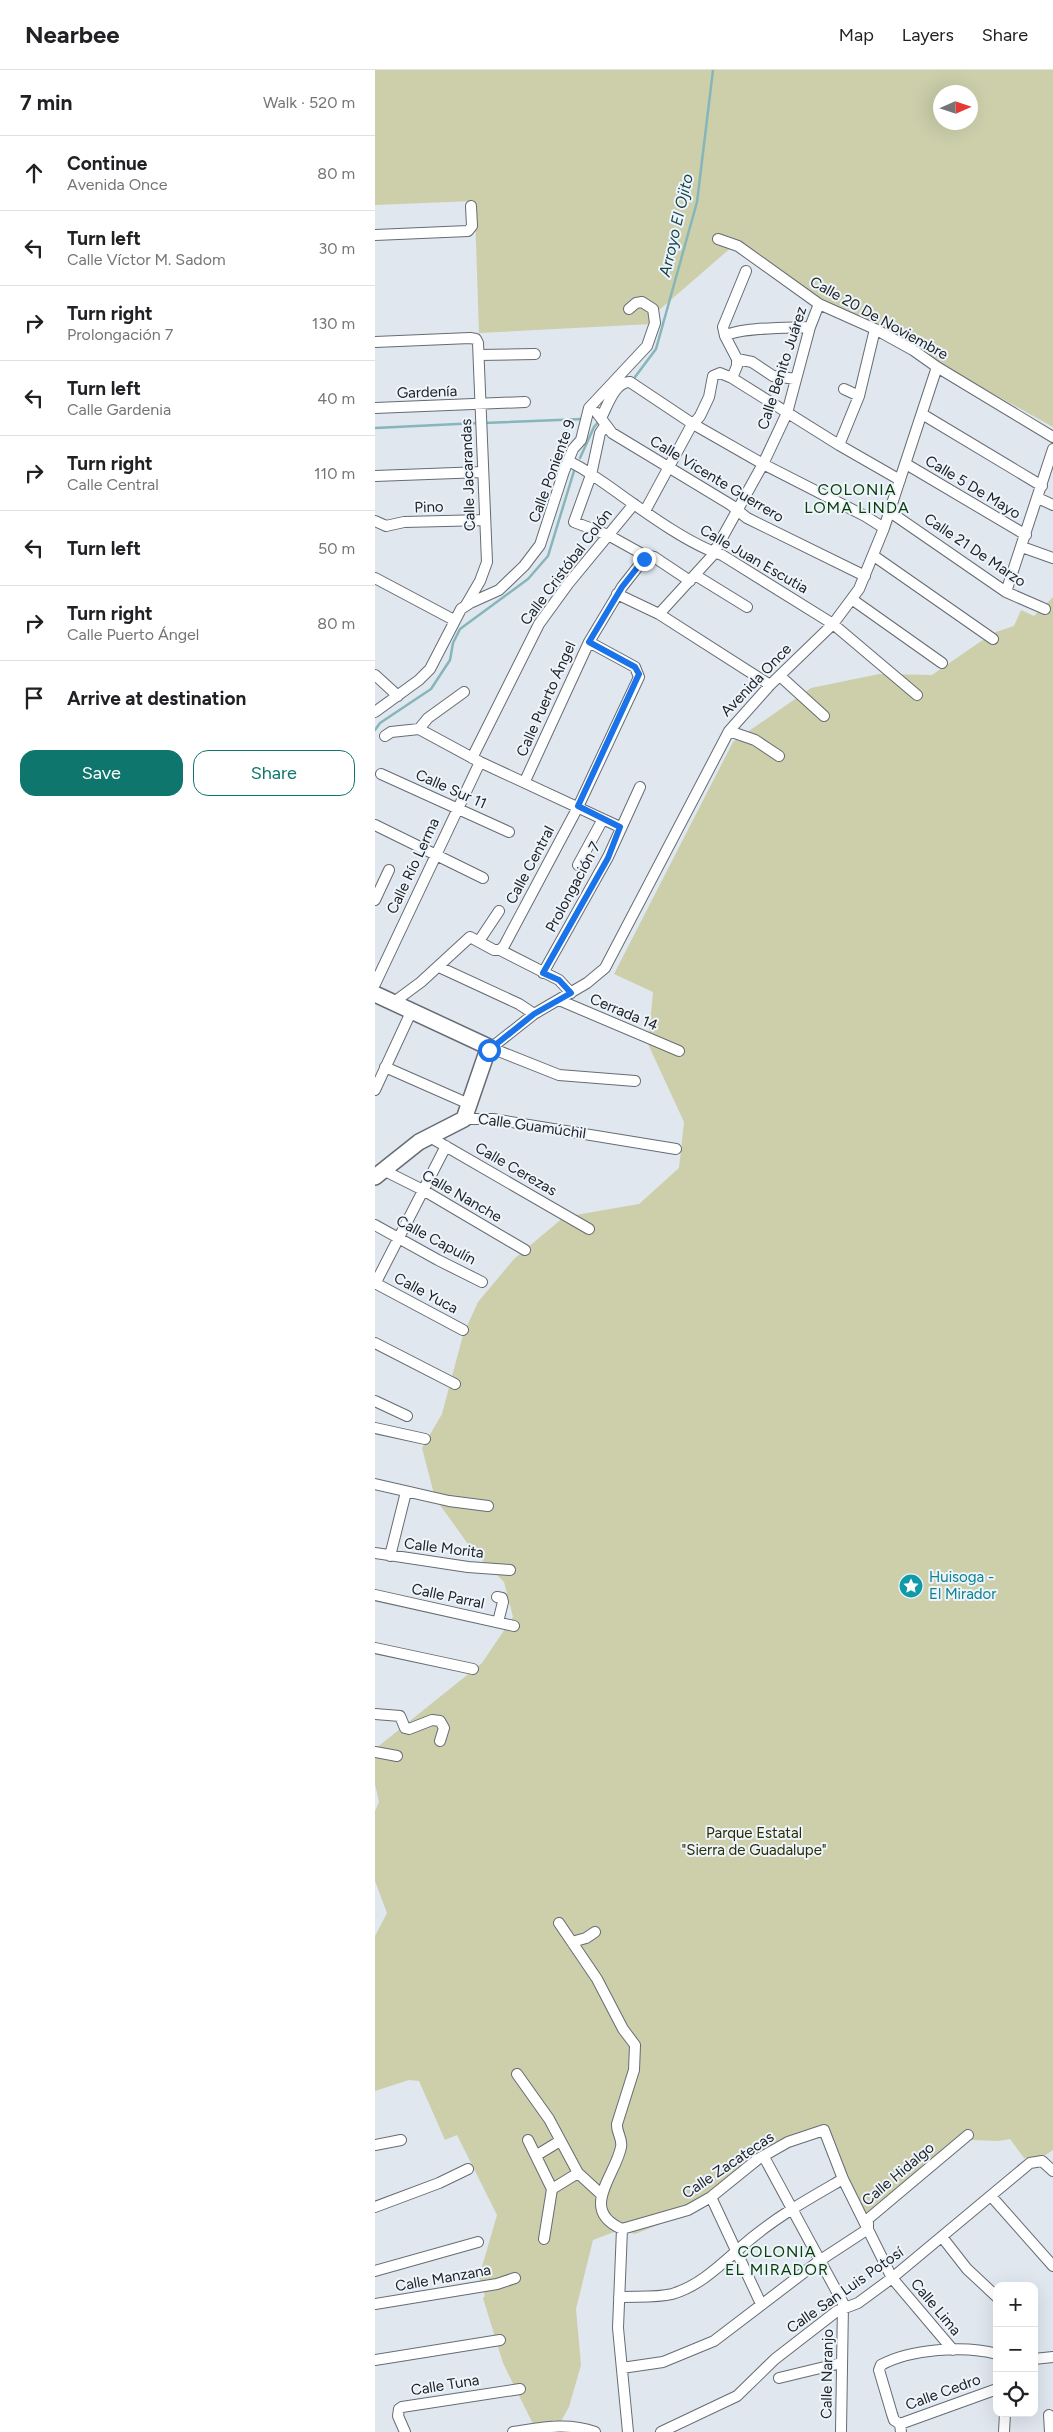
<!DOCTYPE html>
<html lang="en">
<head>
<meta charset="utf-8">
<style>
  :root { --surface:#fff; --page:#f2f2f2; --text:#202124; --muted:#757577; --line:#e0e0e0; --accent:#0f766e }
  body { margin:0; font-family:Figtree,sans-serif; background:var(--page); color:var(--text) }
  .controls { position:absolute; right:15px; bottom:15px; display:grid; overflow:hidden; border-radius:10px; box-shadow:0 5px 20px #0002 }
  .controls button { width:45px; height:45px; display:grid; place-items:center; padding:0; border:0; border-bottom:1px solid var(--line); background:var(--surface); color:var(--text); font:25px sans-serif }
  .compass { position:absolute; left:558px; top:15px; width:45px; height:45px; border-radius:50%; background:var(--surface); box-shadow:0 5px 20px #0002; rotate:87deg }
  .stop { position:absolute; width:15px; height:15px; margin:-11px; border:4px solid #1a73e8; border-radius:50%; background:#fff }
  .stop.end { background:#1a73e8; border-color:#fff; box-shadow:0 1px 5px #0008 }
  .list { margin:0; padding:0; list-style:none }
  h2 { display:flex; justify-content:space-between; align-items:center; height:65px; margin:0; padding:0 20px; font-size:21px }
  h2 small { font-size:16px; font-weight:400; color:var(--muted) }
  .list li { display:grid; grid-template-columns:32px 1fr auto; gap:15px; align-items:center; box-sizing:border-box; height:75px; padding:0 20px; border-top:1px solid var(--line) }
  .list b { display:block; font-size:19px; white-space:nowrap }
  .list p { margin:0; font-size:16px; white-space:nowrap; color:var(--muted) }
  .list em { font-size:16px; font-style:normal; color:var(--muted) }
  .actions { display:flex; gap:10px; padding:15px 20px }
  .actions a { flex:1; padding:11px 0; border:1px solid var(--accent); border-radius:15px; text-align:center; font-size:18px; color:var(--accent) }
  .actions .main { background:var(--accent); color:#fff }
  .icon { flex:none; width:28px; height:28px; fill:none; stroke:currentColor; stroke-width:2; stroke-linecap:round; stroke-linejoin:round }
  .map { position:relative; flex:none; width:678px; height:2362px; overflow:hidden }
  header { display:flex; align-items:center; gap:30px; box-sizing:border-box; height:70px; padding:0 25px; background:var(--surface); border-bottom:1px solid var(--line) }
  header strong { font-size:24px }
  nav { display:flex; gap:28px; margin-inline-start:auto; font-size:18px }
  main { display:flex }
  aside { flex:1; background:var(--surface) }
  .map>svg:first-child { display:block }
  .green { fill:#cccfaa; fill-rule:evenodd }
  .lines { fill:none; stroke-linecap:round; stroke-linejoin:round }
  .stream { stroke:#86b6ba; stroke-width:2.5 }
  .street-casing { stroke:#666c73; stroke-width:12 }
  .secondary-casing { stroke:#666c73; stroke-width:18 }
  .street { stroke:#fff; stroke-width:10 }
  .secondary { stroke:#fff; stroke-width:15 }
  .route { stroke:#1a73e8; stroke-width:6 }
  .labels { text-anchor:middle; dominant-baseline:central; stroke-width:4; stroke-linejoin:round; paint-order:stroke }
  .street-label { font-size:15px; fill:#202325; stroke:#edf4fc }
  .culture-label { font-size:15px; fill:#0d838f; stroke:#edf4fc; text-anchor:start }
  .park-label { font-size:15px; fill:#2c2e00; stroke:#edf4fc }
  .water-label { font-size:16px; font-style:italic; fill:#194649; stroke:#edf4fc }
  .neighbourhood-label { font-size:16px; letter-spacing:1px; fill:#093e06; stroke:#edf4fc }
</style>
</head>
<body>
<header>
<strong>Nearbee</strong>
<nav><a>Map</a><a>Layers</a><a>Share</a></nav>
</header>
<main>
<aside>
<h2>7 min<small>Walk · 520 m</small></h2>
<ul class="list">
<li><svg class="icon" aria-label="ahead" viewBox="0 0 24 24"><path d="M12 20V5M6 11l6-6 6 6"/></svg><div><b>Continue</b><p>Avenida Once</p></div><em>80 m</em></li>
<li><svg class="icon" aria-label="left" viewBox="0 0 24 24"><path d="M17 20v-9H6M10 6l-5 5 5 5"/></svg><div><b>Turn left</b><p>Calle Víctor M. Sadom</p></div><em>30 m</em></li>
<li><svg class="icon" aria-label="right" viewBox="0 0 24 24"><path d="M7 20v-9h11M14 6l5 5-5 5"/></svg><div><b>Turn right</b><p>Prolongación 7</p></div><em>130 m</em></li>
<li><svg class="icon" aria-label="left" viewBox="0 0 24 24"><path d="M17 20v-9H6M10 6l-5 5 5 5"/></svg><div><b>Turn left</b><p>Calle Gardenia</p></div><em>40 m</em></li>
<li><svg class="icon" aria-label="right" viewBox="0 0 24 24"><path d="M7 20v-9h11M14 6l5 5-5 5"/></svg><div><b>Turn right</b><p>Calle Central</p></div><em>110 m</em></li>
<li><svg class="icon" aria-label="left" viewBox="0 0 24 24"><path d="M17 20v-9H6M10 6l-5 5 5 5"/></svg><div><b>Turn left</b></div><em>50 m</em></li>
<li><svg class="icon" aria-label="right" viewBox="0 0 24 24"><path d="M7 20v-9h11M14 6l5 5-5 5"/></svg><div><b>Turn right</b><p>Calle Puerto Ángel</p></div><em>80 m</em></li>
<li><svg class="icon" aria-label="arrive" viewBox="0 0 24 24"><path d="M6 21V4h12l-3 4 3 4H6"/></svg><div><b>Arrive at destination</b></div></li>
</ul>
<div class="actions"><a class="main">Save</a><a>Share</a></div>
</aside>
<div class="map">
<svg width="678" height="2362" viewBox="0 0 678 2362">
  <rect width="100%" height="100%" fill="#e0e7ef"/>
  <path class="green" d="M 0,0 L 678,0 L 678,357 L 567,295 L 444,232 L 358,176 L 283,241 L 276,254 L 104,263 L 100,142 L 98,131 L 0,135 ZM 566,22 L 596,22 L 596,52 L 566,52 Z
    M 678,527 L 678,2080 L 666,2088 L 649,2088 L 635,2069 L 624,2071 L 595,2070 L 491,2147 L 461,2081 L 453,2069 L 440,2068 L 402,2083 L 326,2138 L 260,2164 L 244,2160 L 218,2170 L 201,2239 L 206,2295 L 194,2337 L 185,2353 L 180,2350 L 160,2358 L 128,2293 L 108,2228 L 110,2226 L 104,2207 L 122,2145 L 82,2065 L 70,2070 L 44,2011 L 34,2010 L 0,2021 L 0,1866 L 12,1843 L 0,1811 L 0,1741 L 4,1732 L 0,1714 L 0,1679 L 107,1593 L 138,1547 L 129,1512 L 98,1481 L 60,1428 L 47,1378 L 67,1344 L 88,1265 L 103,1232 L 139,1189 L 189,1147 L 264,1134 L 304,1098 L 309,1052 L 273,974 L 278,922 L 239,904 L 358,672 L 436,618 L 504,604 L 557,605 L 618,563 L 639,556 L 646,540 L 659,546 Z"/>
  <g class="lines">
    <path class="stream" d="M 260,307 L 281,279 L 322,132 L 338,0
      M 109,353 L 208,349
      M 0,358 L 103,353
      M 205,388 L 219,357 L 225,350
      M 0,660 L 5,653 L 56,619 L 75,590 L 78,573 L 85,559 L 153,509 L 173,486 L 199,401"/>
    <defs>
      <path id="street" d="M 0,165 L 93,161 L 97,156 L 96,136
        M 343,169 L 363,176 L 444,234 L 500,259 L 538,280 L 562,297 L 678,367
        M 371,201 L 348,257 L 350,266 L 362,289 L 377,292 L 398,306 L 421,309
        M 350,266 C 365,257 415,258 435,257
        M 0,272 L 95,268 L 101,269 L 103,273 L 112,492 L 105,511 L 91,535
        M 104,285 L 160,284
        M 357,308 L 362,296 L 362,289
        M 469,319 L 484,326
        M 0,338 L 150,332
        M 222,343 L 237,363 L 356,435 L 372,448 L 490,506
        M 547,344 L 667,416
        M 226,348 C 232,337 240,311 255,312 L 318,354 L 388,394 L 490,446 L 509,458
        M 230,356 L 225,363 L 216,405 L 199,452 L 233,465 L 269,485
        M 464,375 L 484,326 L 500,259
        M 193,391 C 207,397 217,405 229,413 C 262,436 310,473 347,485 L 458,554 L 542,625
        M 531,394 L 651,465
        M 0,406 L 107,402
        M 663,428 L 678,435
        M 270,441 L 315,358 L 325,346 L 334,327 L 338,306 L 345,303 L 357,308 L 464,375 L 525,410
        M 515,442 L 631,522 L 670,539
        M 0,451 L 11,456 L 29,452 L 110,450
        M 647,477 L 678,488
        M 269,485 L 279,487 L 315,511
        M 499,486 L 618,569
        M 320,505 L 372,537
        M 0,508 L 79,550
        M 631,522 L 678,379
        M 242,524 L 284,544 L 395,615
        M 478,530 L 567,593
        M 284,544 L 337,486 L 388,394 L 412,343 L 435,257 L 444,234
        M 0,605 L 23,626
        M 405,606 L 449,646
        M 0,642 L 44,610 L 55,599 L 86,539 L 95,533 L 124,520 L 149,496 L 165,475 L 189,401 L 198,379 L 206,370 L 214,338 L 272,276 L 280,253 L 278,239 L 267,232 L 261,233 L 254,239
        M 44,659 L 105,692 L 245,757
        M 354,661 L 380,670 L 404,686
        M 10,666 L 16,662 L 44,659 L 53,648 L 89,622
        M 97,688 L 164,554 L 193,514 L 259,434
        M 6,704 L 134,762
        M 150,711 L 214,572 L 247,517 L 269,489 L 269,485
        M 0,755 L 108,808
        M 203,795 L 228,749
        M 0,830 L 14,800
        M 104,871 L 124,841
        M 125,880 L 129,876 L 203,737 L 264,607 L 260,597 L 214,572
        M 64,897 L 144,934 L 159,944
        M 168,903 L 233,787 L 265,717
        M 0,914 L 105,692
        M 184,930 L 304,981
        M 19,932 L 46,912 L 95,867 L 119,880 L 125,880 L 184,910 L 196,923
        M 10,997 L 94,1034
        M 260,1011 L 184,1005 L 116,978 L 159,944 L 212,913 L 230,898 L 354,661 L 395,615 L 458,554 L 484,519 L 509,458 L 562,297
        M 0,1020 L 37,940
        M 89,1049 L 118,1049 L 301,1079
        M 53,1066 L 214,1159
        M 8,1100 L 48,1120 L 150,1180
        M 0,1155 L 63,1190 L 107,1212
        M 0,1213 L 88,1260
        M 0,1214 L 71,1076
        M 0,1273 L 80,1314
        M 0,1331 L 32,1346
        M 0,1358 L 50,1369
        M 0,1414 L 74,1431 L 113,1436
        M 0,1483 L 93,1497 L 135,1500
        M 15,1486 L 31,1422
        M 0,1525 L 139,1556
        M 122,1527 L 127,1528 L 128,1532 L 123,1552
        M 0,1578 L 98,1599
        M 0,1644 L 25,1646 L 30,1658 L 34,1659 L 57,1650 L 65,1651 L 69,1658 L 65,1671
        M 0,1682 L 22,1686
        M 184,1853 L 222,1909 L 248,1959 L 260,1975 L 259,2000 L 242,2054 C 241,2062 248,2069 246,2077 C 241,2105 203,2140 247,2159 L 313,2140 L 336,2127 L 383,2089 L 413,2072 L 449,2060 L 468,2109 L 517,2208 L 578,2280
        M 197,1872 L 211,1868 L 220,1862
        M 142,2004 L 174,2049 L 203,2103 L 227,2125
        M 153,2070 L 177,2119
        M 0,2075 L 26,2070
        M 162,2085 L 185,2071
        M 389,2087 L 468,2233 L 466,2362
        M 616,2126 L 678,2196
        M 336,2127 L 386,2234
        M 0,2137 L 64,2113 L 93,2099
        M 247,2159 L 243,2258 L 253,2362
        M 493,2159 L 493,2149 L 593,2065
        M 567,2167 L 592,2199 L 622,2227
        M 169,2169 L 177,2119 L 203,2103
        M 0,2201 L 103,2172
        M 244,2227 C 261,2226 281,2228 297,2224 C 329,2215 353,2187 378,2167 C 406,2144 437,2127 468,2109
        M 0,2234 L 122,2214 L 140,2208
        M 659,2289 L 678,2287
        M 0,2290 L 125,2270
        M 247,2298 L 288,2292 L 339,2271 L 444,2191 L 493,2159
        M 404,2308 L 466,2293
        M 674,2345 L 675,2362
        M 525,2354 L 622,2319
        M 30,2362 L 23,2346 L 24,2339 L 27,2337 L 145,2319
        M 138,2362 C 166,2358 192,2352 220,2362
        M 286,2362 L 362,2326 L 400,2289 L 462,2241 L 483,2233 L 517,2208 L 655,2093 L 667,2091 L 678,2101
        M 526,2362 L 525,2354 L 519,2350 L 517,2344 L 504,2300 L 506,2295 C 535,2279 590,2275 622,2284
        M 629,2362 L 630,2343"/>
      <path id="secondary" d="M 0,924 L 116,978 L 112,982 L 89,1049 L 44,1072 L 0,1107"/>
    </defs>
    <use href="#street" class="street-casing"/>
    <use href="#secondary" class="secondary-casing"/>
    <use href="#street" class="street"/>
    <use href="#secondary" class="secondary"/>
  </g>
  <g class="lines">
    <path class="route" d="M 114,980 L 159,944 L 196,923 L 184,910 L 168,903 L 233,788 L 245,757 L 203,736 L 264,604 L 260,597 L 214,572 L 247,517 L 269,489"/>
  </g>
  <defs>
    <symbol id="sight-disc" viewBox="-11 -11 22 22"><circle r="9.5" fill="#0f9aa8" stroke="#edf4fc"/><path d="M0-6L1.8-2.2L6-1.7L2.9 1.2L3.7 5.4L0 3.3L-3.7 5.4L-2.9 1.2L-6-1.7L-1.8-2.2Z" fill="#fff"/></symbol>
  </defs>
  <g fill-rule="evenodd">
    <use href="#sight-disc" x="522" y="1502" width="28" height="28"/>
  </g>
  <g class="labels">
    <g class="street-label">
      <text transform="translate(504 248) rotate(29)">Calle 20 De Noviembre</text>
      <text transform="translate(407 298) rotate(-72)">Calle Benito Juárez</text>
      <text transform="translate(52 322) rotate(-2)">Gardenía</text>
      <text transform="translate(177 401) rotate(-70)">Calle Poniente 9</text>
      <text transform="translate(93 405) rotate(-92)">Calle Jacarandas</text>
      <text transform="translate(342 409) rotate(31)">Calle Vicente Guerrero</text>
      <text transform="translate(598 417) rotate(31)">Calle 5 De Mayo</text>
      <text transform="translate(54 437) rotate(-2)">Pino</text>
      <text transform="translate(600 480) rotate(34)">Calle 21 De Marzo</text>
      <text transform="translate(379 489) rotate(30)">Calle Juan Escutia</text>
      <text transform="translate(191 497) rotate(-53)">Calle Cristóbal Colón</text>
      <text transform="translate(381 610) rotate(-46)">Avenida Once</text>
      <text transform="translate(171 629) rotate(-66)">Calle Puerto Ángel</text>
      <text transform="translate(76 719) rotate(24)">Calle Sur 11</text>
      <text transform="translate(155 795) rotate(-62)">Calle Central</text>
      <text transform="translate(38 796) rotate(-65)">Calle Río Lerma</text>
      <text transform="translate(198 817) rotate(-62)">Prolongación 7</text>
      <text transform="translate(249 942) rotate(23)">Cerrada 14</text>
      <text transform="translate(157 1056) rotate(8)">Calle Guamúchil</text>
      <text transform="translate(141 1099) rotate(30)">Calle Cerezas</text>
      <text transform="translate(87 1126) rotate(30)">Calle Nanche</text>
      <text transform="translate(61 1170) rotate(28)">Calle Capulín</text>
      <text transform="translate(51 1223) rotate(28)">Calle Yuca</text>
      <text transform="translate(69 1478) rotate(7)">Calle Morita</text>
      <text transform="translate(73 1526) rotate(12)">Calle Parral</text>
      <text transform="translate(353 2095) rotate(-34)">Calle Zacatecas</text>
      <text transform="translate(523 2104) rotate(-40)">Calle Hidalgo</text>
      <text transform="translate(68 2208) rotate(-10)">Calle Manzana</text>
      <text transform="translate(470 2220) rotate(-35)">Calle San Luis Potosí</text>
      <text transform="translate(561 2237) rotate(50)">Calle Lima</text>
      <text transform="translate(452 2304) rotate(-89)">Calle Naranjo</text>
      <text transform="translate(70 2315) rotate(-9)">Calle Tuna</text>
      <text transform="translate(568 2322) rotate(-20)">Calle Cedro</text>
    </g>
    <g class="culture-label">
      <text x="554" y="1507">Huisoga -<tspan x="554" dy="17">El Mirador</tspan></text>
    </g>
    <g class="park-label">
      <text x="379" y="1763">Parque Estatal<tspan x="379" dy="17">"Sierra de Guadalupe"</tspan></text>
    </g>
    <g class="water-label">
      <text transform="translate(301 155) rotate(-77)">Arroyo El Ojito</text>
    </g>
    <g class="neighbourhood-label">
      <text x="482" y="419">COLONIA<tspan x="482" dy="18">LOMA LINDA</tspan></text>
      <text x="402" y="2181">COLONIA<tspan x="402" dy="18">EL MIRADOR</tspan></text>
    </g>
  </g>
</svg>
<div class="controls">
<button>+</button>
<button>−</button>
<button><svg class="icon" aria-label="locate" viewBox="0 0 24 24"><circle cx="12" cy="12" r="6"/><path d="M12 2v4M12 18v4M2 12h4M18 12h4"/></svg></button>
</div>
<svg class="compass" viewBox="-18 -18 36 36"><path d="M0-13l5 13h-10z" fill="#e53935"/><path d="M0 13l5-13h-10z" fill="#757577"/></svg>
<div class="stop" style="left:114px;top:980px"></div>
<div class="stop end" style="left:269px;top:489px"></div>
</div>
</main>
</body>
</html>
